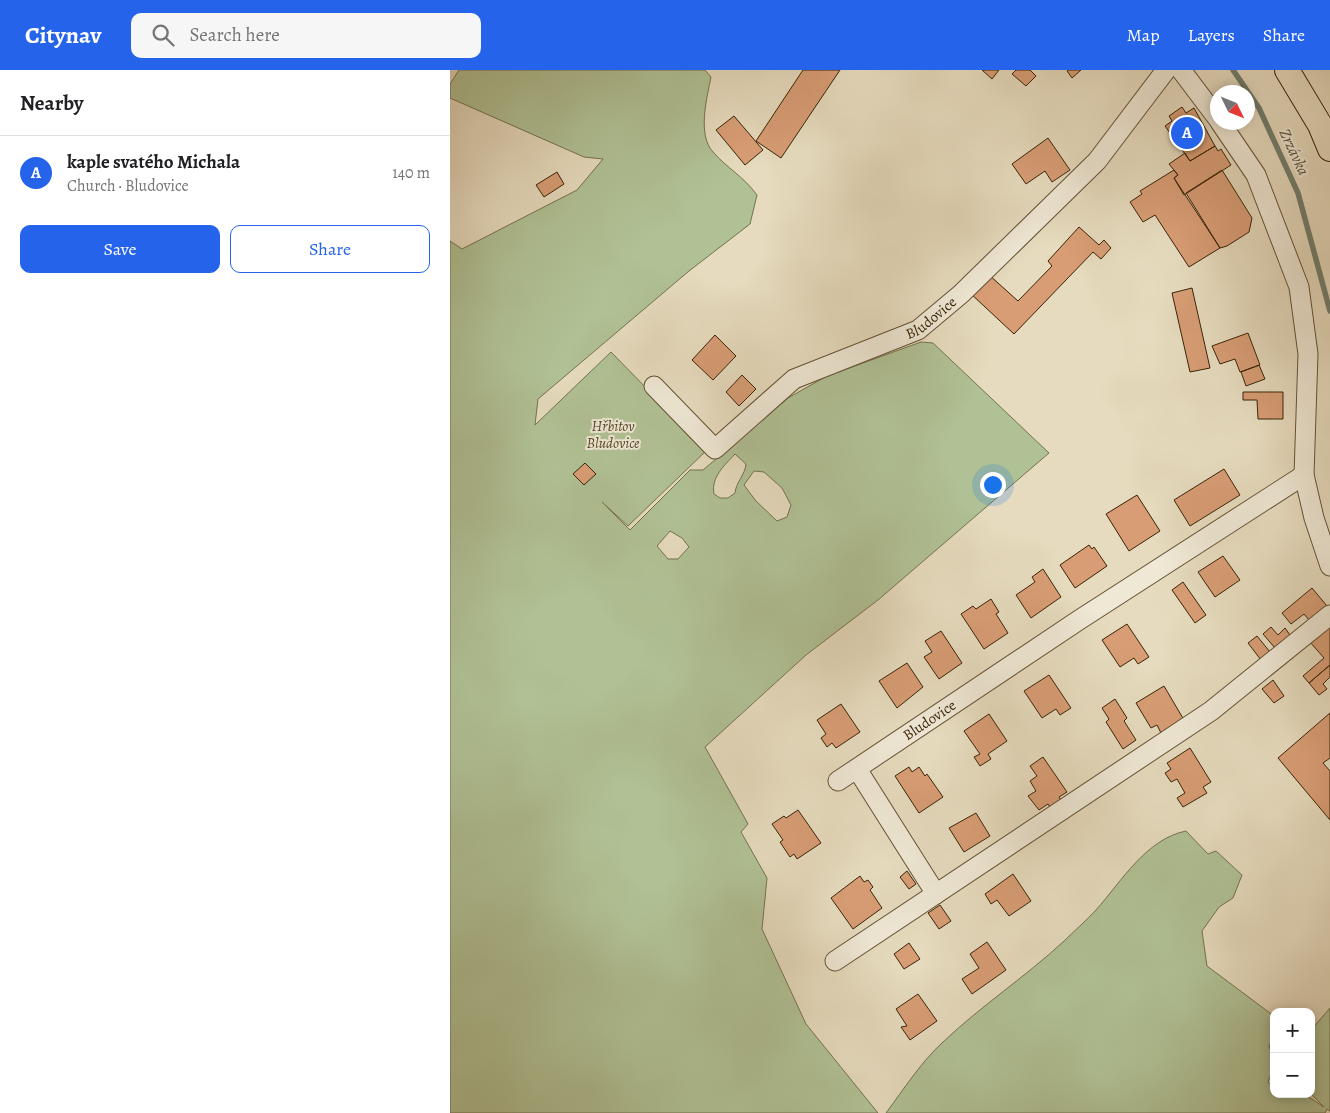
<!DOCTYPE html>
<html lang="en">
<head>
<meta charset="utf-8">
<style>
  :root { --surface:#fff; --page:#f6f6f6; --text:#202124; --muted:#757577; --line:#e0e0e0; --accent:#2563eb }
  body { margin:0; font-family:Alegreya,serif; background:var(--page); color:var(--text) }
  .controls { position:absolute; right:15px; bottom:15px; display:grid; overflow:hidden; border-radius:10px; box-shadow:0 2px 12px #0003 }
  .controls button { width:45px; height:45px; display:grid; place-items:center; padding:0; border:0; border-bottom:1px solid var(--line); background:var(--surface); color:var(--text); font:25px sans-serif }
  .compass { position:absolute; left:760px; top:15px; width:45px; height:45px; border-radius:50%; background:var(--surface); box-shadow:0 2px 12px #0003; rotate:133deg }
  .you { position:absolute; left:542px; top:414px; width:18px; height:18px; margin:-12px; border:4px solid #fff; border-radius:50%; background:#1a73e8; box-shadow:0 0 0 8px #1a73e833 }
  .badge { display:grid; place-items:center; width:32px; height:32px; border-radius:50%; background:var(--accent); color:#fff; font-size:16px; font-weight:700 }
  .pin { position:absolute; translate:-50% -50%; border:2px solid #fff; box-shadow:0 1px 5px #0006 }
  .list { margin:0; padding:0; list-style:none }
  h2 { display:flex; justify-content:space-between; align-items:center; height:65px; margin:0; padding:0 20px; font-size:21px }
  h2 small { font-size:16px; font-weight:400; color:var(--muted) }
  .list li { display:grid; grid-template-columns:32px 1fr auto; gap:15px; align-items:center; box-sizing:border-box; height:75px; padding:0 20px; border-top:1px solid var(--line) }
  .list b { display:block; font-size:19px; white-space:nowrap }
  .list p { margin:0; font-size:16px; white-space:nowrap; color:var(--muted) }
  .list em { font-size:16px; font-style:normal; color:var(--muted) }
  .actions { display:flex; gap:10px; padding:15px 20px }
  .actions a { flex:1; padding:11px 0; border:1px solid var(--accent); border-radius:10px; text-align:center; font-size:18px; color:var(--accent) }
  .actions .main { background:var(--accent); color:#fff }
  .icon { flex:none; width:28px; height:28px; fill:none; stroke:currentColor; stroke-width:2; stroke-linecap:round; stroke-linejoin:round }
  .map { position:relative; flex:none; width:880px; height:1043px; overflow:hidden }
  header { display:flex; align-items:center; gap:30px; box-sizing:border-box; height:70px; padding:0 25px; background:var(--accent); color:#fff }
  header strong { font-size:24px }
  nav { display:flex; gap:28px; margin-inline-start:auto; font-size:18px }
  .search { width:350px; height:45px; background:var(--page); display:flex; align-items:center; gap:12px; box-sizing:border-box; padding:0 18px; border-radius:10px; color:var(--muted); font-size:19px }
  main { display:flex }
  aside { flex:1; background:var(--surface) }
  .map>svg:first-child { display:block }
  .green { fill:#b0c195; stroke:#74724e; fill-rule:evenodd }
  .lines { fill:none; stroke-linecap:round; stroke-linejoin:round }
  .stream { stroke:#717e6e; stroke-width:5.5 }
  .building { fill:#d89d75; stroke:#392307 }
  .minor-casing { stroke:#645135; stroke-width:21 }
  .major-casing { stroke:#392307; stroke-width:26 }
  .minor { stroke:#efe8d5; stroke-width:19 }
  .major { stroke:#e6dbbe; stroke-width:24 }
  .labels { text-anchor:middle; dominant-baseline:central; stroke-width:4; stroke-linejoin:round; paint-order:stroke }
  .street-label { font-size:15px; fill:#392307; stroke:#efe8d5 }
  .park-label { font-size:15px; font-style:italic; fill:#574a2a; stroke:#efe8d5 }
  .water-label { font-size:16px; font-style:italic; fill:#55513b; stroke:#efe8d5 }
</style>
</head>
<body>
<header>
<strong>Citynav</strong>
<div class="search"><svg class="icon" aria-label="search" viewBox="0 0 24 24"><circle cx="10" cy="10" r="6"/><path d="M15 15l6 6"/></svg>Search here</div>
<nav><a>Map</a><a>Layers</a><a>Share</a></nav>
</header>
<main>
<aside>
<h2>Nearby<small></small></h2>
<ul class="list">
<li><span class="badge">A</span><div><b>kaple svatého Michala</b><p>Church · Bludovice</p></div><em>140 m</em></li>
</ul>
<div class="actions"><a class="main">Save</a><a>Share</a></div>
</aside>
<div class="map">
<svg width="880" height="1043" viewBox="0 0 880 1043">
  <rect width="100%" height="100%" fill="#e6dbbe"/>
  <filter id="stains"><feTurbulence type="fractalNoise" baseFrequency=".004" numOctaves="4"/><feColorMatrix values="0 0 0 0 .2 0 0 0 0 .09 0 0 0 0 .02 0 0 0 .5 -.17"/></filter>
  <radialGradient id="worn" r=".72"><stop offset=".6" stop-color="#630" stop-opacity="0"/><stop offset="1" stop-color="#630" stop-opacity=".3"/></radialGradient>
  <path class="green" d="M 9,0 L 255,0 L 261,7 C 257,27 247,65 263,82 C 278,99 292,105 307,125 L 300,154 L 239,201 L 88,329 L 85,355 L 161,282 L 257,380 L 178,456 L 152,432 L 180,460 L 240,400 L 253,400 L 338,328 L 377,306 L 471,272 L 483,273 L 599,383 L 428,530 L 356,585 L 255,677 L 298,754 L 291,762 L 317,808 L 312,859 L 356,954 L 428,1043 L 0,1043 L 0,171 L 12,179 L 127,120 L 153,89 L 134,87 L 0,28 L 0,14 ZM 285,384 L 296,394 C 295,405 286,412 285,423 L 278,428 L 270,428 L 264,424 C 261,407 274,396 285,384 ZM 304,401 L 314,402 L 332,418 L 341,435 L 337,447 L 327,451 L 306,431 L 294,415 ZM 220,461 L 232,468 L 239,477 L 228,489 L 218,489 L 207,476 Z
    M 736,761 L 758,784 L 766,781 L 792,805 L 783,828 L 769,837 L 752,861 L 757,896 L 824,946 L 824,965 L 819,976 C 824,990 824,998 818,1012 L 824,1018 L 824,1024 L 829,1024 L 832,1027 L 835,1024 L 854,1024 L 874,1037 L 861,1024 L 861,960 L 880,938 L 880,1041 L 877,1039 L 875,1043 L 436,1043 C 454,1019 471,992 493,972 C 531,936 575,907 613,872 C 624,861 636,851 646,840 C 671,812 696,769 736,761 Z"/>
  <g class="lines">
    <path class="stream" d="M 783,0 L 809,38 L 848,123 L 880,241"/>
  </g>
  <path class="building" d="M 353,0 L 390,0 L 331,88 L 306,71 Z
    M 532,0 L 549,0 L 542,9 Z
    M 566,0 L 580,0 L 586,6 L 576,16 L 562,4 Z
    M 619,0 L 631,0 L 622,8 L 617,1 Z
    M 732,37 L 736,43 L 744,38 L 765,76 L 740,91 L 715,56 L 722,51 L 719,46 Z
    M 284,46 L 313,80 L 295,95 L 266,60 Z
    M 598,68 L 620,100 L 602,112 L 595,101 L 576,114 L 562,94 Z
    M 765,76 L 768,81 L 771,79 L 781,95 L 734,125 L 724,108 L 728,105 L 719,94 L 735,83 L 740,91 Z
    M 724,100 L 728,105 L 724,108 L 770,178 L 739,197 L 705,145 L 693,152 L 680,132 L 692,124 L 690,121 Z
    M 772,100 L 802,148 L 799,162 L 777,176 L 770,178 L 736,123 Z
    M 107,102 L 114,114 L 94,127 L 86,115 Z
    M 629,157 L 649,175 L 654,170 L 661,178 L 651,189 L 643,182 L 564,264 L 520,223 L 538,204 L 568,231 L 602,196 L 598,191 Z
    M 742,218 L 760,298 L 740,302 L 722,223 Z
    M 798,263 L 810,295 L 790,302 L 785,289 L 770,294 L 762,276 Z
    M 265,265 L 286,286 L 263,310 L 242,290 Z
    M 809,295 L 815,309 L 796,316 L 791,302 Z
    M 292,305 L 306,319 L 289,336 L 276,322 Z
    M 793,322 L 833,322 L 833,349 L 808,349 L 807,330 L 793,330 Z
    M 135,393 L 146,404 L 134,415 L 123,404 Z
    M 774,399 L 790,425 L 740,456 L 724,430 Z
    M 687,425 L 710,461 L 679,481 L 656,444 Z
    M 639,475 L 642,479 L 644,477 L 657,496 L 625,518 L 610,495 Z
    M 773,486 L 790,510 L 765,527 L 748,502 Z
    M 593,499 L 611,527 L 581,548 L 566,525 L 585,512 L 582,507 Z
    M 733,512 L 756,545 L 745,553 L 722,520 Z
    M 862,518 L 877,536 L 859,550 L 854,544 L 841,554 L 832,543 Z
    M 541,529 L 549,542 L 546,544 L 558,563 L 534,579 L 511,544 L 523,536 L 526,539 Z
    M 677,554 L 699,587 L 688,594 L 684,588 L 670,597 L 652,570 Z
    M 880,555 L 880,595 L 859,613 L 853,606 L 874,588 L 860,572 Z
    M 821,557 L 828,565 L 835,558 L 840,565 L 825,578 L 813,564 Z
    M 491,561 L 512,593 L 489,609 L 474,587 L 482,582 L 475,571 Z
    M 807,566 L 820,582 L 811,590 L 798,573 Z
    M 457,593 L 473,617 L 447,638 L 429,611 Z
    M 880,595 L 880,607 L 873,614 L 877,619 L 869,625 L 859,613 Z
    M 599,605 L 621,638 L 610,645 L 606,639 L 592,648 L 574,621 Z
    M 823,610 L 834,626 L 824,633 L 812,619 Z
    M 714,616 L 734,650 L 711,663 L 707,655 L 701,658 L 686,633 Z
    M 665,629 L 677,648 L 674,651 L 686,670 L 673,679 L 656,652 L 659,649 L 652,638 Z
    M 391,634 L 410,662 L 386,678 L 382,673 L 377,677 L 371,668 L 376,664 L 367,650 Z
    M 880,643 L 880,688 L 873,693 L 880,701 L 880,750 L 828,688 Z
    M 539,644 L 557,671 L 538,684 L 541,689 L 530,696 L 524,687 L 530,684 L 514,661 Z
    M 740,678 L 761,712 L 753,717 L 757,723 L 733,737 L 727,728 L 735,723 L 727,709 L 721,712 L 715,703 L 721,699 L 717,693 Z
    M 593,687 L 617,722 L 609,727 L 612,732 L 601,739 L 598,734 L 589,740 L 578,726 L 586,721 L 580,711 L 587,706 L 580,696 Z
    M 459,697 L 462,702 L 469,697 L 475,706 L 477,704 L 493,727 L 469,743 L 445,706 Z
    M 348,740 L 371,773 L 347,789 L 344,784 L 340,787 L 330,772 L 333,770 L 322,754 L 334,746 L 336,748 Z
    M 526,743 L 540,766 L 514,782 L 499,758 Z
    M 457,801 L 466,814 L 459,819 L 450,807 Z
    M 563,804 L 581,831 L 559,846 L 547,830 L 541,834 L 535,824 Z
    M 410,806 L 414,812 L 418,810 L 423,817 L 420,820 L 432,838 L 403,859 L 381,828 Z
    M 490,835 L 501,851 L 489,859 L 478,843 Z
    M 537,872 L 556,900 L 522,924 L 512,909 L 529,898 L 520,884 Z
    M 459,873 L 470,889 L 454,899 L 444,884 Z
    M 468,924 L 487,951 L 460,970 L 451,957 L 457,956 L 446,939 Z"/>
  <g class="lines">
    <defs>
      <g id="minor">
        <path d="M 731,0 L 768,49"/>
        <path d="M 770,52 L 806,105 L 849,217 L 858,284 L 854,405 L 864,448 L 880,496"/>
        <path id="s1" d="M 204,316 L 265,379 L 344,309 L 468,260 L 511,224 L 647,91 L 716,0"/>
        <path d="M 407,699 L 486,824"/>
        <path id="s2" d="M 388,711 L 629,550 L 854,405"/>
        <path d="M 385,891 L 761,641 L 880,545"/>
      </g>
      <path id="major" d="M 837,0 L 870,55 L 880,79"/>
    </defs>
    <use href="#minor" class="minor-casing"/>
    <use href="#major" class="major-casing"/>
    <use href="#minor" class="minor"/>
    <use href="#major" class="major"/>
  </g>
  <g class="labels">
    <g class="street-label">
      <text stroke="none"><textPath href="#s1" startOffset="344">Bludovice</textPath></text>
      <text stroke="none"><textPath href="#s2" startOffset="110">Bludovice</textPath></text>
    </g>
    <g class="park-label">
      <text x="163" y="356">Hřbitov<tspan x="163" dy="17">Bludovice</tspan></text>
    </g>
    <g class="water-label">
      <text transform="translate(844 82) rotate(65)">Zrzávka</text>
    </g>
  </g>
  <rect width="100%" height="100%" filter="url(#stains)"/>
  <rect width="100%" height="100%" fill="url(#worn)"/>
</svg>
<div class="controls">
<button>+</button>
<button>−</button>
</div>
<svg class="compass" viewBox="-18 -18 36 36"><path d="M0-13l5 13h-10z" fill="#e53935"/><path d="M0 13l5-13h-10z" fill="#757577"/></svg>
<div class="you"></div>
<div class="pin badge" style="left:737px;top:63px">A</div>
</div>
</main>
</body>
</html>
